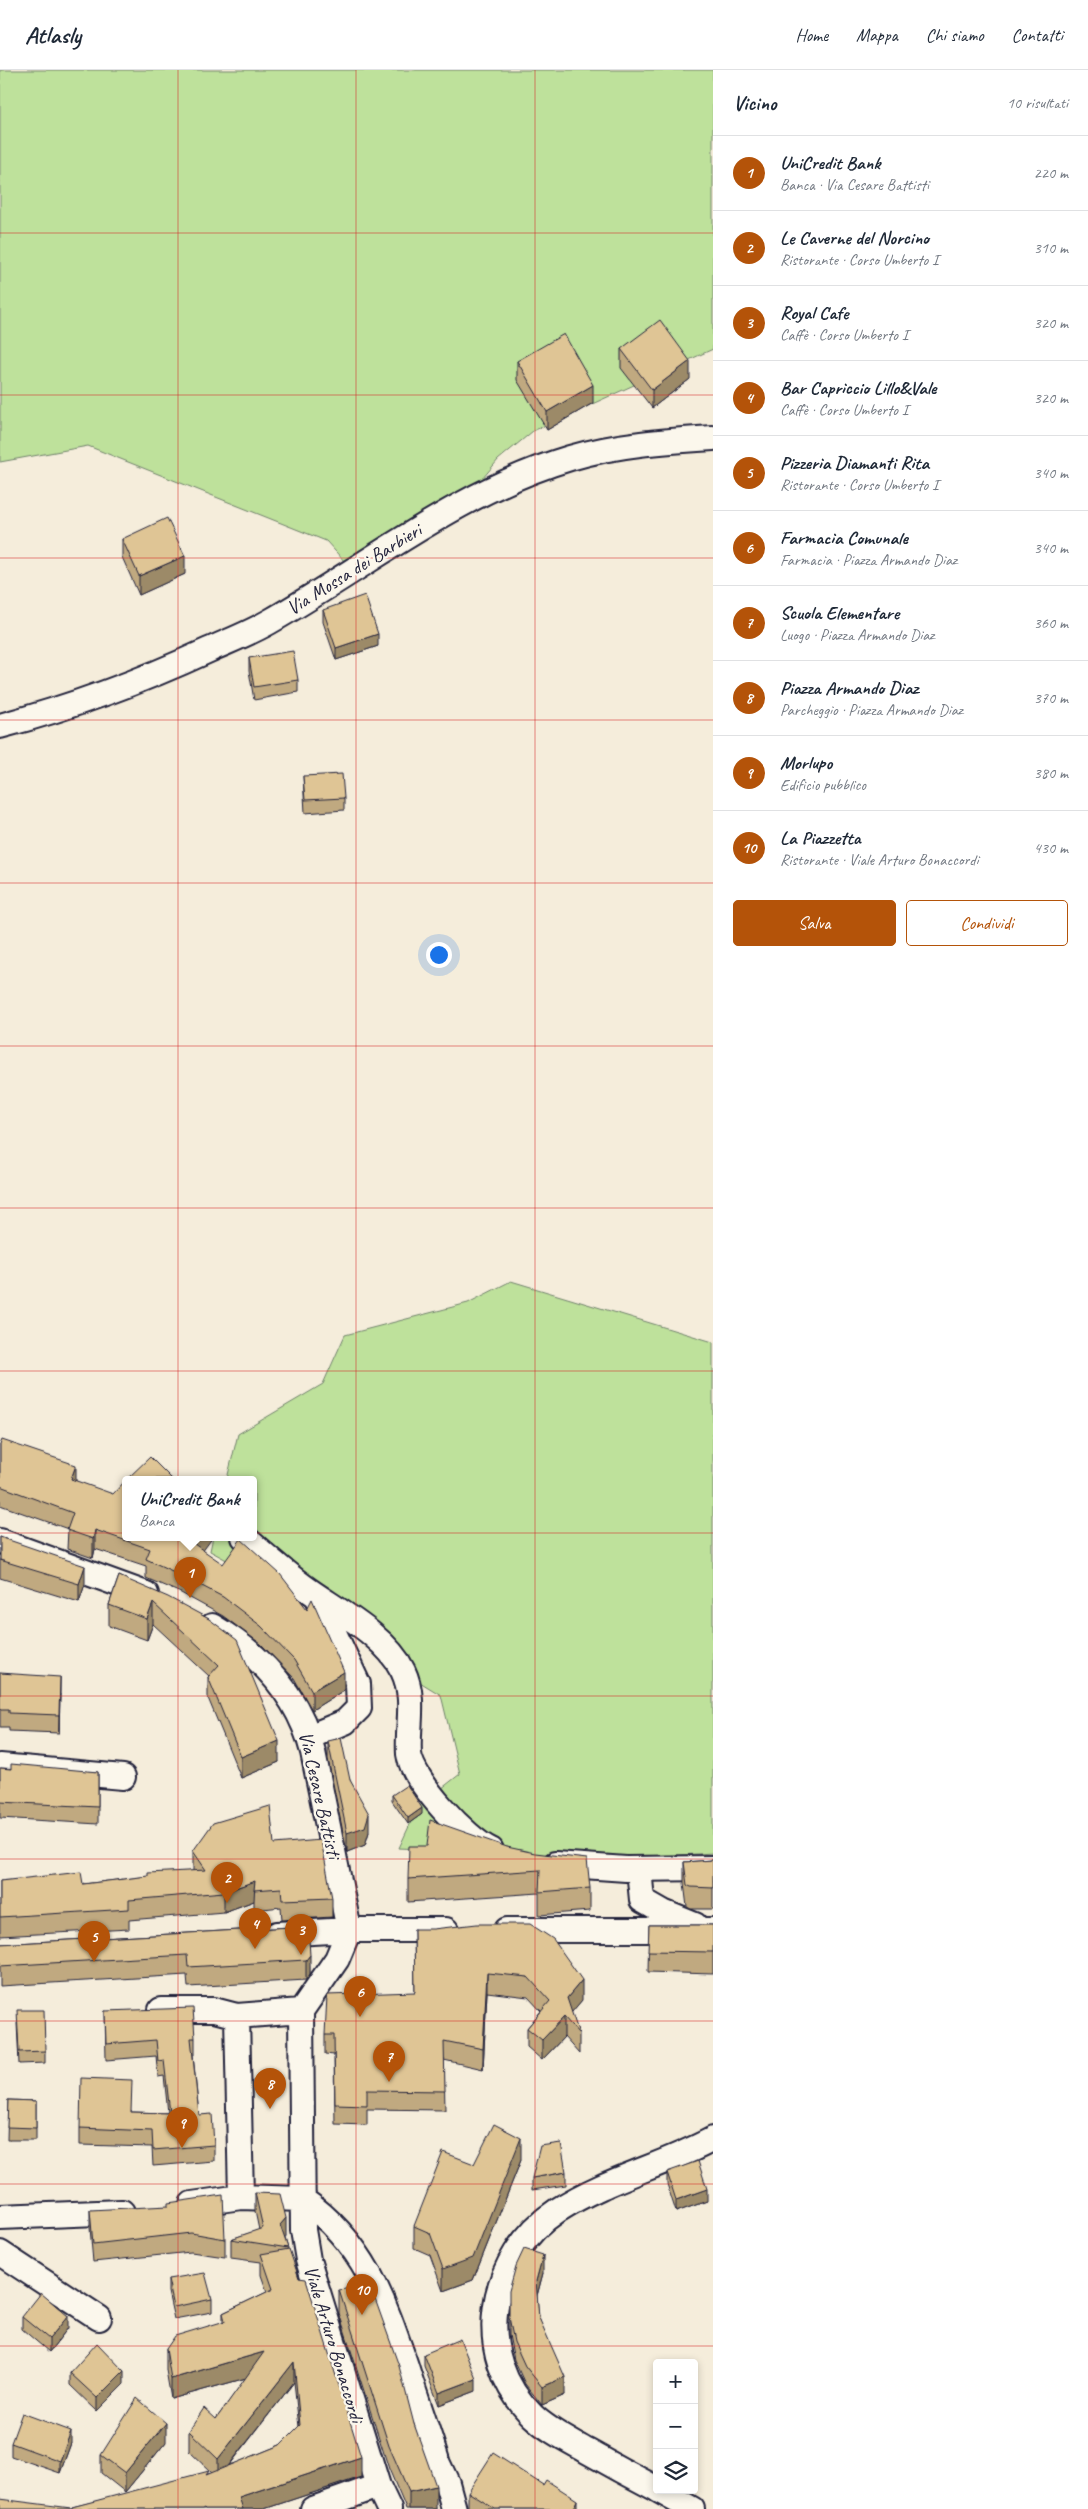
<!DOCTYPE html>
<html lang="it">
<head>
<meta charset="utf-8">
<style>
  :root { --surface:#fff; --page:#f2f2f3; --text:#1f2937; --muted:#747a83; --line:#e0e1e3; --accent:#b45309 }
  body { margin:0; font-family:Caveat,sans-serif; background:var(--page); color:var(--text) }
  .controls { position:absolute; right:15px; bottom:15px; display:grid; overflow:hidden; border-radius:5px; box-shadow:0 2px 8px #0003 }
  .controls button { width:45px; height:45px; display:grid; place-items:center; padding:0; border:0; border-bottom:1px solid var(--line); background:var(--surface); color:var(--text); font:25px sans-serif }
  .you { position:absolute; left:438px; top:884px; width:18px; height:18px; margin:-12px; border:4px solid #fff; border-radius:50%; background:#1a73e8; box-shadow:0 0 0 8px #1a73e833 }
  .badge { display:grid; place-items:center; width:32px; height:32px; border-radius:50%; background:var(--accent); color:#fff; font-size:16px; font-weight:700 }
  .pin { position:absolute; translate:-50% -41px; filter:drop-shadow(0 1px 2px #0008) }
  .pin::after { content:''; position:absolute; top:26px; width:18px; height:15px; background:inherit; clip-path:polygon(0 0,100% 0,50% 100%) }
  .popup { position:absolute; left:122px; top:1406px; width:135px; height:65px; box-sizing:border-box; display:grid; place-content:center; border-radius:5px; background:var(--surface); filter:drop-shadow(0 1px 4px #0005); font-size:16px; white-space:nowrap; color:var(--muted) }
  .popup b { font-size:19px; color:var(--text) }
  .popup::after { content:''; position:absolute; left:50%; top:100%; margin-left:-10px; border:10px solid transparent; border-top-color:var(--surface) }
  .list { margin:0; padding:0; list-style:none }
  h2 { display:flex; justify-content:space-between; align-items:center; height:65px; margin:0; padding:0 20px; font-size:21px }
  h2 small { font-size:16px; font-weight:400; color:var(--muted) }
  .list li { display:grid; grid-template-columns:32px 1fr auto; gap:15px; align-items:center; box-sizing:border-box; height:75px; padding:0 20px; border-top:1px solid var(--line) }
  .list b { display:block; font-size:19px; white-space:nowrap }
  .list p { margin:0; font-size:16px; white-space:nowrap; color:var(--muted) }
  .list em { font-size:16px; font-style:normal; color:var(--muted) }
  .actions { display:flex; gap:10px; padding:15px 20px }
  .actions a { flex:1; padding:11px 0; border:1px solid var(--accent); border-radius:5px; text-align:center; font-size:18px; color:var(--accent) }
  .actions .main { background:var(--accent); color:#fff }
  .icon { flex:none; width:28px; height:28px; fill:none; stroke:currentColor; stroke-width:2; stroke-linecap:round; stroke-linejoin:round }
  .map { position:relative; flex:none; width:713px; height:2439px; overflow:hidden }
  header { display:flex; align-items:center; gap:30px; box-sizing:border-box; height:70px; padding:0 25px; background:var(--surface); border-bottom:1px solid var(--line) }
  header strong { font-size:24px }
  nav { display:flex; gap:28px; margin-inline-start:auto; font-size:18px }
  main { display:flex }
  aside { flex:1; background:var(--surface) }
  .map>svg:first-child { display:block }
  .green { fill:#bee19b; stroke:#70826b }
  .lines { fill:none; stroke-linecap:round; stroke-linejoin:round }
  .minor-casing { stroke:#22223b; stroke-width:28 }
  .minor { stroke:#fbf7ec; stroke-width:24 }
  .wall { fill:#c0a980; stroke:#22223b; fill-rule:evenodd }
  .shaded-wall { fill:#9c8a68; stroke:#22223b }
  .building { fill:#dfc595; stroke:#22223b }
  .grid { fill:none; stroke:#d62828; stroke-width:1; stroke-opacity:0.55 }
  .labels { text-anchor:middle; dominant-baseline:central; stroke-width:4.5; stroke-linejoin:round; paint-order:stroke }
  .street-label { font-size:20px; fill:#22223b; stroke:#fbf7ec }
</style>
</head>
<body>
<header>
<strong>Atlasly</strong>
<nav><a>Home</a><a>Mappa</a><a>Chi siamo</a><a>Contatti</a></nav>
</header>
<main>
<div class="map">
<svg width="713" height="2439" viewBox="0 0 713 2439">
  <rect width="100%" height="100%" fill="#f5eddb"/>
  <filter id="ink" filterUnits="userSpaceOnUse"><feTurbulence type="fractalNoise" baseFrequency=".02" numOctaves="2"/><feDisplacementMap in="SourceGraphic" scale="10" xChannelSelector="R" yChannelSelector="G"/><feConvolveMatrix kernelMatrix="1 2 1 2 8 2 1 2 1" color-interpolation-filters="sRGB"/></filter>
  <g filter="url(#ink)">
    <path class="green" d="M 0,0 L 713,0 L 713,279 L 533,361 L 498,390 L 467,427 L 355,503 L 326,471 L 88,376 L 0,392 Z
      M 511,1211 L 713,1272 L 713,1783 L 662,1786 L 484,1815 L 443,1780 L 399,1778 L 418,1737 L 460,1704 L 441,1625 L 397,1598 L 356,1560 L 210,1481 L 213,1467 L 254,1467 L 254,1409 L 227,1409 L 238,1364 L 323,1314 L 345,1265 L 468,1233 Z"/>
    <g class="lines">
      <defs>
        <path id="minor" d="M 0,656 C 72,637 142,611 209,580 C 229,571 250,563 269,552 C 369,495 459,421 570,388 C 617,374 665,371 713,368
          M 244,1467 C 263,1483 282,1501 303,1516 C 334,1539 386,1565 403,1601 C 416,1628 407,1656 409,1684 C 412,1710 467,1770 491,1780
          M 0,1471 L 146,1524
          M 212,1556 C 261,1585 299,1626 313,1682 L 349,1860
          M 309,1667 L 345,1652 L 359,1638 L 358,1614 L 317,1526
          M 0,1696 L 123,1707
          M 555,1794 L 626,1799 L 713,1798
          M 639,1799 L 642,1830 L 663,1842 L 695,1855
          M 349,1860 L 337,1889 L 301,1941 L 303,2160 L 308,2190 L 378,2416 L 389,2439
          M 507,1860 L 713,1860
          M 277,1864 L 349,1860 L 446,1860
          M 161,1940 L 214,1940 L 237,1946 L 301,1941
          M 237,1946 L 241,2127
          M 302,2129 C 364,2172 383,2228 406,2296 C 416,2329 428,2361 438,2394 L 447,2413 L 454,2439
          M 192,2134 L 241,2127 L 302,2129
          M 0,2147 L 122,2142
          M 0,2183 L 99,2248
          M 657,2419 C 634,2407 610,2394 587,2381 C 568,2370 549,2361 533,2346 C 470,2285 488,2186 558,2140 C 606,2109 663,2096 713,2069
          M 658,2420 L 692,2439
          M 313,2439 L 378,2416"/>
      </defs>
      <use href="#minor" class="minor-casing"/>
      <use href="#minor" class="minor"/>
    </g>
    <path class="wall" d="M 621,279 L 690,309 L 652,338 L 621,298 Z
      M 517,291 L 593,333 L 547,360 L 517,310 Z
      M 122,469 L 185,504 L 139,525 L 122,487 Z
      M 323,540 L 378,576 L 336,590 L 323,552 Z
      M 249,588 L 298,610 L 298,622 L 254,630 L 249,601 Z
      M 303,706 L 344,728 L 344,740 L 305,743 Z
      M 0,1375 L 76,1411 L 203,1480 L 344,1620 L 312,1640 L 294,1608 L 261,1574 L 223,1546 L 181,1523 L 146,1508 L 146,1496 L 95,1479 L 93,1488 L 67,1479 L 68,1459 L 0,1435 Z
      M 0,1467 L 85,1514 L 79,1532 L 0,1508 Z
      M 119,1506 L 209,1549 L 279,1692 L 241,1708 L 208,1628 L 208,1607 L 209,1606 L 153,1554 L 147,1570 L 109,1556 L 109,1535 Z
      M 0,1603 L 60,1624 L 59,1663 L 9,1661 L 9,1657 L 0,1657 Z
      M 328,1671 L 350,1710 L 369,1762 L 365,1775 L 347,1782 L 328,1689 Z
      M 0,1698 L 98,1702 L 98,1754 L 0,1748 Z
      M 392,1725 L 422,1744 L 408,1754 L 392,1731 Z
      M 274,1774 L 332,1828 L 332,1847 L 282,1850 L 281,1837 L 254,1840 L 254,1831 L 224,1842 L 129,1850 L 129,1859 L 0,1866 L 0,1811 L 83,1814 L 193,1801 L 193,1781 Z
      M 507,1777 L 590,1818 L 590,1841 L 539,1845 L 539,1823 L 408,1832 L 408,1809 Z
      M 713,1790 L 713,1839 L 691,1839 L 687,1837 L 684,1813 L 684,1792 Z
      M 649,1855 L 713,1855 L 713,1904 L 648,1902 Z
      M 308,1856 L 310,1904 L 306,1910 L 188,1917 L 187,1905 L 0,1916 L 0,1874 Z
      M 414,1859 L 582,1930 L 571,1942 L 579,1964 L 579,1984 L 564,1967 L 542,1990 L 527,1977 L 527,1958 L 541,1941 L 528,1927 L 487,1922 L 483,1999 L 444,1990 L 445,2040 L 367,2039 L 367,2055 L 335,2054 L 334,1985 L 325,1984 L 325,1965 L 415,1922 Z
      M 105,1941 L 195,1968 L 195,1984 L 193,1984 L 199,2045 L 214,2075 L 214,2091 L 153,2096 L 152,2077 L 80,2075 L 80,2058 L 131,2042 L 168,2043 L 164,2006 L 158,2007 L 156,1986 L 106,1990 Z
      M 17,1953 L 45,1981 L 45,1993 L 19,1994 Z
      M 8,2030 L 36,2031 L 36,2070 L 7,2070 Z
      M 521,2090 L 473,2210 L 443,2221 L 430,2185 L 414,2178 L 414,2156 L 474,2094 Z
      M 566,2102 L 566,2115 L 532,2120 L 532,2108 Z
      M 667,2102 L 707,2131 L 676,2142 L 667,2114 Z
      M 255,2123 L 286,2166 L 285,2168 L 288,2179 L 361,2407 L 264,2439 L 72,2439 L 72,2437 L 212,2403 L 189,2381 L 189,2361 L 216,2349 L 246,2308 L 171,2329 L 166,2300 L 166,2279 L 223,2252 L 223,2243 L 267,2222 L 261,2205 L 261,2192 L 231,2188 L 231,2169 L 259,2160 L 255,2141 ZM 294,2312 L 299,2357 L 280,2375 L 229,2396 Z
      M 90,2140 L 225,2169 L 225,2187 L 191,2182 L 93,2192 L 90,2158 Z
      M 543,2203 L 537,2226 L 539,2248 L 565,2325 L 542,2335 L 525,2314 L 514,2290 L 509,2265 L 509,2247 Z
      M 168,2209 L 212,2229 L 212,2242 L 174,2249 L 168,2222 Z
      M 339,2220 L 414,2354 L 436,2439 L 406,2439 L 389,2399 L 339,2243 Z
      M 22,2247 L 68,2258 L 49,2282 L 22,2259 Z
      M 424,2284 L 476,2321 L 439,2335 L 424,2296 Z
      M 70,2303 L 124,2314 L 97,2341 L 70,2315 Z
      M 166,2372 L 125,2422 L 101,2403 L 101,2385 Z
      M 11,2373 L 71,2373 L 60,2403 L 11,2386 Z
      M 468,2422 L 577,2439 L 468,2439 Z"/>
    <path class="shaded-wall" d="M 690,291 L 690,309 L 652,338 L 652,320 Z
      M 593,315 L 593,333 L 547,360 L 547,342 Z
      M 185,486 L 185,504 L 139,525 L 139,506 Z
      M 378,564 L 378,576 L 336,590 L 336,578 Z
      M 76,1395 L 76,1414 L 71,1409 Z
      M 95,1460 L 95,1479 L 93,1488 L 93,1469 Z
      M 199,1467 L 213,1467 L 194,1493 L 194,1474 Z
      M 85,1496 L 85,1514 L 79,1532 L 79,1514 Z
      M 153,1533 L 153,1554 L 147,1570 L 147,1549 Z
      M 344,1602 L 344,1620 L 312,1640 L 312,1621 Z
      M 60,1607 L 60,1624 L 59,1663 L 59,1645 Z
      M 279,1671 L 279,1692 L 241,1708 L 241,1687 Z
      M 422,1738 L 422,1744 L 408,1754 L 408,1748 Z
      M 369,1744 L 369,1762 L 365,1775 L 347,1782 L 347,1763 Z
      M 255,1811 L 254,1831 L 224,1842 L 224,1822 Z
      M 310,1885 L 310,1904 L 306,1910 L 306,1890 Z
      M 487,1903 L 487,1922 L 483,1999 L 483,1979 Z
      M 582,1910 L 582,1930 L 567,1948 L 567,1928 Z
      M 564,1947 L 564,1967 L 542,1990 L 542,1970 Z
      M 521,2068 L 521,2090 L 473,2210 L 443,2221 L 443,2199 Z
      M 707,2119 L 707,2131 L 676,2142 L 676,2130 Z
      M 286,2148 L 286,2166 L 280,2173 L 280,2155 Z
      M 543,2185 L 543,2203 L 536,2229 L 536,2211 Z
      M 68,2246 L 68,2258 L 49,2282 L 49,2269 Z
      M 264,2282 L 264,2303 L 171,2329 L 171,2309 Z
      M 294,2292 L 294,2312 L 218,2409 L 218,2389 Z
      M 124,2301 L 124,2314 L 97,2341 L 97,2328 Z
      M 565,2307 L 565,2325 L 542,2335 L 542,2317 Z
      M 476,2309 L 476,2321 L 439,2335 L 439,2323 Z
      M 166,2353 L 166,2372 L 125,2422 L 125,2403 Z
      M 71,2361 L 71,2373 L 60,2403 L 60,2391 Z
      M 361,2387 L 361,2407 L 264,2439 L 239,2439 L 239,2427 Z
      M 436,2416 L 436,2439 L 409,2439 L 409,2422 Z
      M 577,2430 L 577,2439 L 573,2439 Z"/>
    <path class="building" d="M 660,250 L 690,291 L 652,320 L 621,279 Z
      M 564,264 L 593,315 L 547,342 L 517,291 Z
      M 167,448 L 185,486 L 139,506 L 122,469 Z
      M 365,525 L 378,564 L 336,578 L 323,540 Z
      M 293,581 L 298,610 L 254,617 L 249,588 Z
      M 342,704 L 344,728 L 305,730 L 303,706 Z
      M 2,1370 L 76,1395 L 71,1409 L 113,1424 L 126,1410 L 126,1467 L 199,1467 L 194,1474 L 223,1494 L 241,1469 L 280,1504 L 307,1539 L 312,1529 L 344,1602 L 312,1621 L 294,1590 L 261,1556 L 223,1527 L 181,1505 L 146,1489 L 150,1479 L 95,1460 L 93,1469 L 67,1460 L 73,1443 L 0,1416 L 0,1375 Z
      M 150,1387 L 172,1409 L 127,1409 Z
      M 0,1467 L 85,1496 L 79,1514 L 0,1490 Z
      M 119,1506 L 168,1527 L 209,1549 L 237,1570 L 279,1671 L 241,1687 L 208,1607 L 219,1595 L 153,1533 L 147,1549 L 109,1535 Z
      M 0,1603 L 60,1607 L 59,1645 L 9,1643 L 9,1639 L 0,1639 Z
      M 341,1668 L 350,1710 L 369,1744 L 365,1757 L 347,1763 L 328,1671 Z
      M 11,1694 L 98,1702 L 98,1737 L 0,1732 L 0,1698 L 11,1699 Z
      M 407,1715 L 422,1738 L 408,1748 L 392,1725 Z
      M 270,1736 L 274,1774 L 321,1770 L 332,1828 L 282,1830 L 281,1818 L 254,1820 L 255,1811 L 224,1822 L 129,1830 L 129,1839 L 0,1847 L 0,1811 L 81,1802 L 83,1814 L 148,1806 L 148,1803 L 206,1800 L 193,1781 L 213,1753 Z
      M 430,1750 L 507,1777 L 535,1783 L 587,1789 L 590,1818 L 539,1822 L 540,1800 L 408,1809 L 409,1776 L 427,1776 Z
      M 713,1790 L 713,1818 L 691,1817 L 687,1815 L 684,1792 Z
      M 477,1854 L 530,1854 L 553,1869 L 582,1910 L 567,1928 L 579,1964 L 564,1947 L 542,1970 L 527,1958 L 550,1931 L 528,1907 L 487,1903 L 483,1979 L 444,1971 L 445,2021 L 367,2020 L 367,2035 L 335,2034 L 334,1965 L 325,1965 L 327,1925 L 415,1922 L 414,1859 L 433,1859 Z
      M 649,1855 L 713,1855 L 713,1882 L 648,1881 Z
      M 308,1856 L 310,1885 L 306,1890 L 188,1897 L 187,1885 L 0,1896 L 0,1874 Z
      M 193,1938 L 195,1968 L 191,1968 L 199,2045 L 212,2044 L 214,2075 L 153,2080 L 152,2061 L 80,2058 L 81,2008 L 132,2010 L 131,2042 L 170,2043 L 164,1990 L 158,1991 L 156,1970 L 106,1974 L 105,1941 Z
      M 17,1940 L 44,1940 L 45,1981 L 19,1982 Z
      M 8,2030 L 36,2031 L 36,2058 L 7,2057 Z
      M 494,2054 L 521,2068 L 473,2188 L 443,2199 L 430,2163 L 414,2156 L 443,2082 L 474,2094 Z
      M 561,2073 L 566,2102 L 532,2108 L 540,2076 Z
      M 698,2091 L 707,2119 L 676,2130 L 667,2102 Z
      M 255,2123 L 280,2124 L 286,2148 L 280,2155 L 288,2178 L 231,2169 L 263,2158 Z
      M 223,2125 L 225,2169 L 191,2163 L 93,2174 L 90,2140 L 168,2136 L 168,2133 Z
      M 289,2179 L 299,2208 L 306,2209 L 361,2387 L 239,2427 L 243,2439 L 205,2439 L 204,2438 L 202,2439 L 72,2439 L 72,2437 L 209,2401 L 206,2405 L 280,2375 L 300,2355 L 294,2292 L 218,2389 L 189,2361 L 204,2338 L 216,2349 L 264,2282 L 171,2309 L 166,2279 L 175,2266 L 225,2251 L 223,2243 L 273,2219 L 261,2184 Z
      M 524,2179 L 543,2185 L 536,2211 L 539,2248 L 565,2307 L 542,2317 L 525,2296 L 514,2272 L 509,2247 L 509,2221 L 516,2196 Z
      M 205,2203 L 212,2229 L 174,2237 L 168,2209 Z
      M 370,2215 L 399,2296 L 414,2354 L 436,2416 L 409,2422 L 389,2376 L 339,2220 Z
      M 41,2223 L 68,2246 L 49,2269 L 22,2247 Z
      M 460,2269 L 476,2309 L 439,2323 L 424,2284 Z
      M 97,2273 L 124,2301 L 97,2328 L 70,2303 Z
      M 137,2328 L 166,2353 L 125,2403 L 101,2385 Z
      M 22,2343 L 71,2361 L 60,2391 L 11,2373 Z
      M 493,2383 L 543,2415 L 546,2410 L 577,2430 L 573,2439 L 495,2439 L 468,2422 Z
      M 0,2429 L 71,2438 L 70,2439 L 0,2439 Z"/>
  </g>
  <path class="grid" d="M 178,0 L 178,2439M 356,0 L 356,2439M 535,0 L 535,2439M 0,163 L 713,163M 0,325 L 713,325M 0,488 L 713,488M 0,650 L 713,650M 0,813 L 713,813M 0,976 L 713,976M 0,1138 L 713,1138M 0,1301 L 713,1301M 0,1463 L 713,1463M 0,1626 L 713,1626M 0,1789 L 713,1789M 0,1951 L 713,1951M 0,2114 L 713,2114M 0,2276 L 713,2276"/>
  <g class="labels">
    <g class="street-label">
      <text transform="translate(354 499) rotate(-32)">Via Mossa dei Barbieri</text>
      <text transform="translate(320 1725) rotate(77)">Via Cesare Battisti</text>
      <text transform="translate(334 2274) rotate(73)">Viale Arturo Bonaccordi</text>
    </g>
  </g>
</svg>
<div class="controls">
<button>+</button>
<button>−</button>
<button><svg class="icon" aria-label="layers" viewBox="0 0 24 24"><path d="M12 4l9 5-9 5-9-5zM3 14l9 5 9-5"/></svg></button>
</div>
<div class="you"></div>
<div class="pin badge" style="left:190px;top:1528px">1</div>
<div class="popup"><b>UniCredit Bank</b>Banca</div>
<div class="pin badge" style="left:227px;top:1833px">2</div>
<div class="pin badge" style="left:301px;top:1885px">3</div>
<div class="pin badge" style="left:255px;top:1879px">4</div>
<div class="pin badge" style="left:94px;top:1892px">5</div>
<div class="pin badge" style="left:360px;top:1947px">6</div>
<div class="pin badge" style="left:389px;top:2012px">7</div>
<div class="pin badge" style="left:270px;top:2039px">8</div>
<div class="pin badge" style="left:182px;top:2078px">9</div>
<div class="pin badge" style="left:362px;top:2245px">10</div>
</div>
<aside>
<h2>Vicino<small>10 risultati</small></h2>
<ul class="list">
<li><span class="badge">1</span><div><b>UniCredit Bank</b><p>Banca · Via Cesare Battisti</p></div><em>220 m</em></li>
<li><span class="badge">2</span><div><b>Le Caverne del Norcino</b><p>Ristorante · Corso Umberto I</p></div><em>310 m</em></li>
<li><span class="badge">3</span><div><b>Royal Cafe</b><p>Caffè · Corso Umberto I</p></div><em>320 m</em></li>
<li><span class="badge">4</span><div><b>Bar Capriccio Lillo&amp;Vale</b><p>Caffè · Corso Umberto I</p></div><em>320 m</em></li>
<li><span class="badge">5</span><div><b>Pizzeria Diamanti Rita</b><p>Ristorante · Corso Umberto I</p></div><em>340 m</em></li>
<li><span class="badge">6</span><div><b>Farmacia Comunale</b><p>Farmacia · Piazza Armando Diaz</p></div><em>340 m</em></li>
<li><span class="badge">7</span><div><b>Scuola Elementare</b><p>Luogo · Piazza Armando Diaz</p></div><em>360 m</em></li>
<li><span class="badge">8</span><div><b>Piazza Armando Diaz</b><p>Parcheggio · Piazza Armando Diaz</p></div><em>370 m</em></li>
<li><span class="badge">9</span><div><b>Morlupo</b><p>Edificio pubblico</p></div><em>380 m</em></li>
<li><span class="badge">10</span><div><b>La Piazzetta</b><p>Ristorante · Viale Arturo Bonaccordi</p></div><em>430 m</em></li>
</ul>
<div class="actions"><a class="main">Salva</a><a>Condividi</a></div>
</aside>
</main>
</body>
</html>
